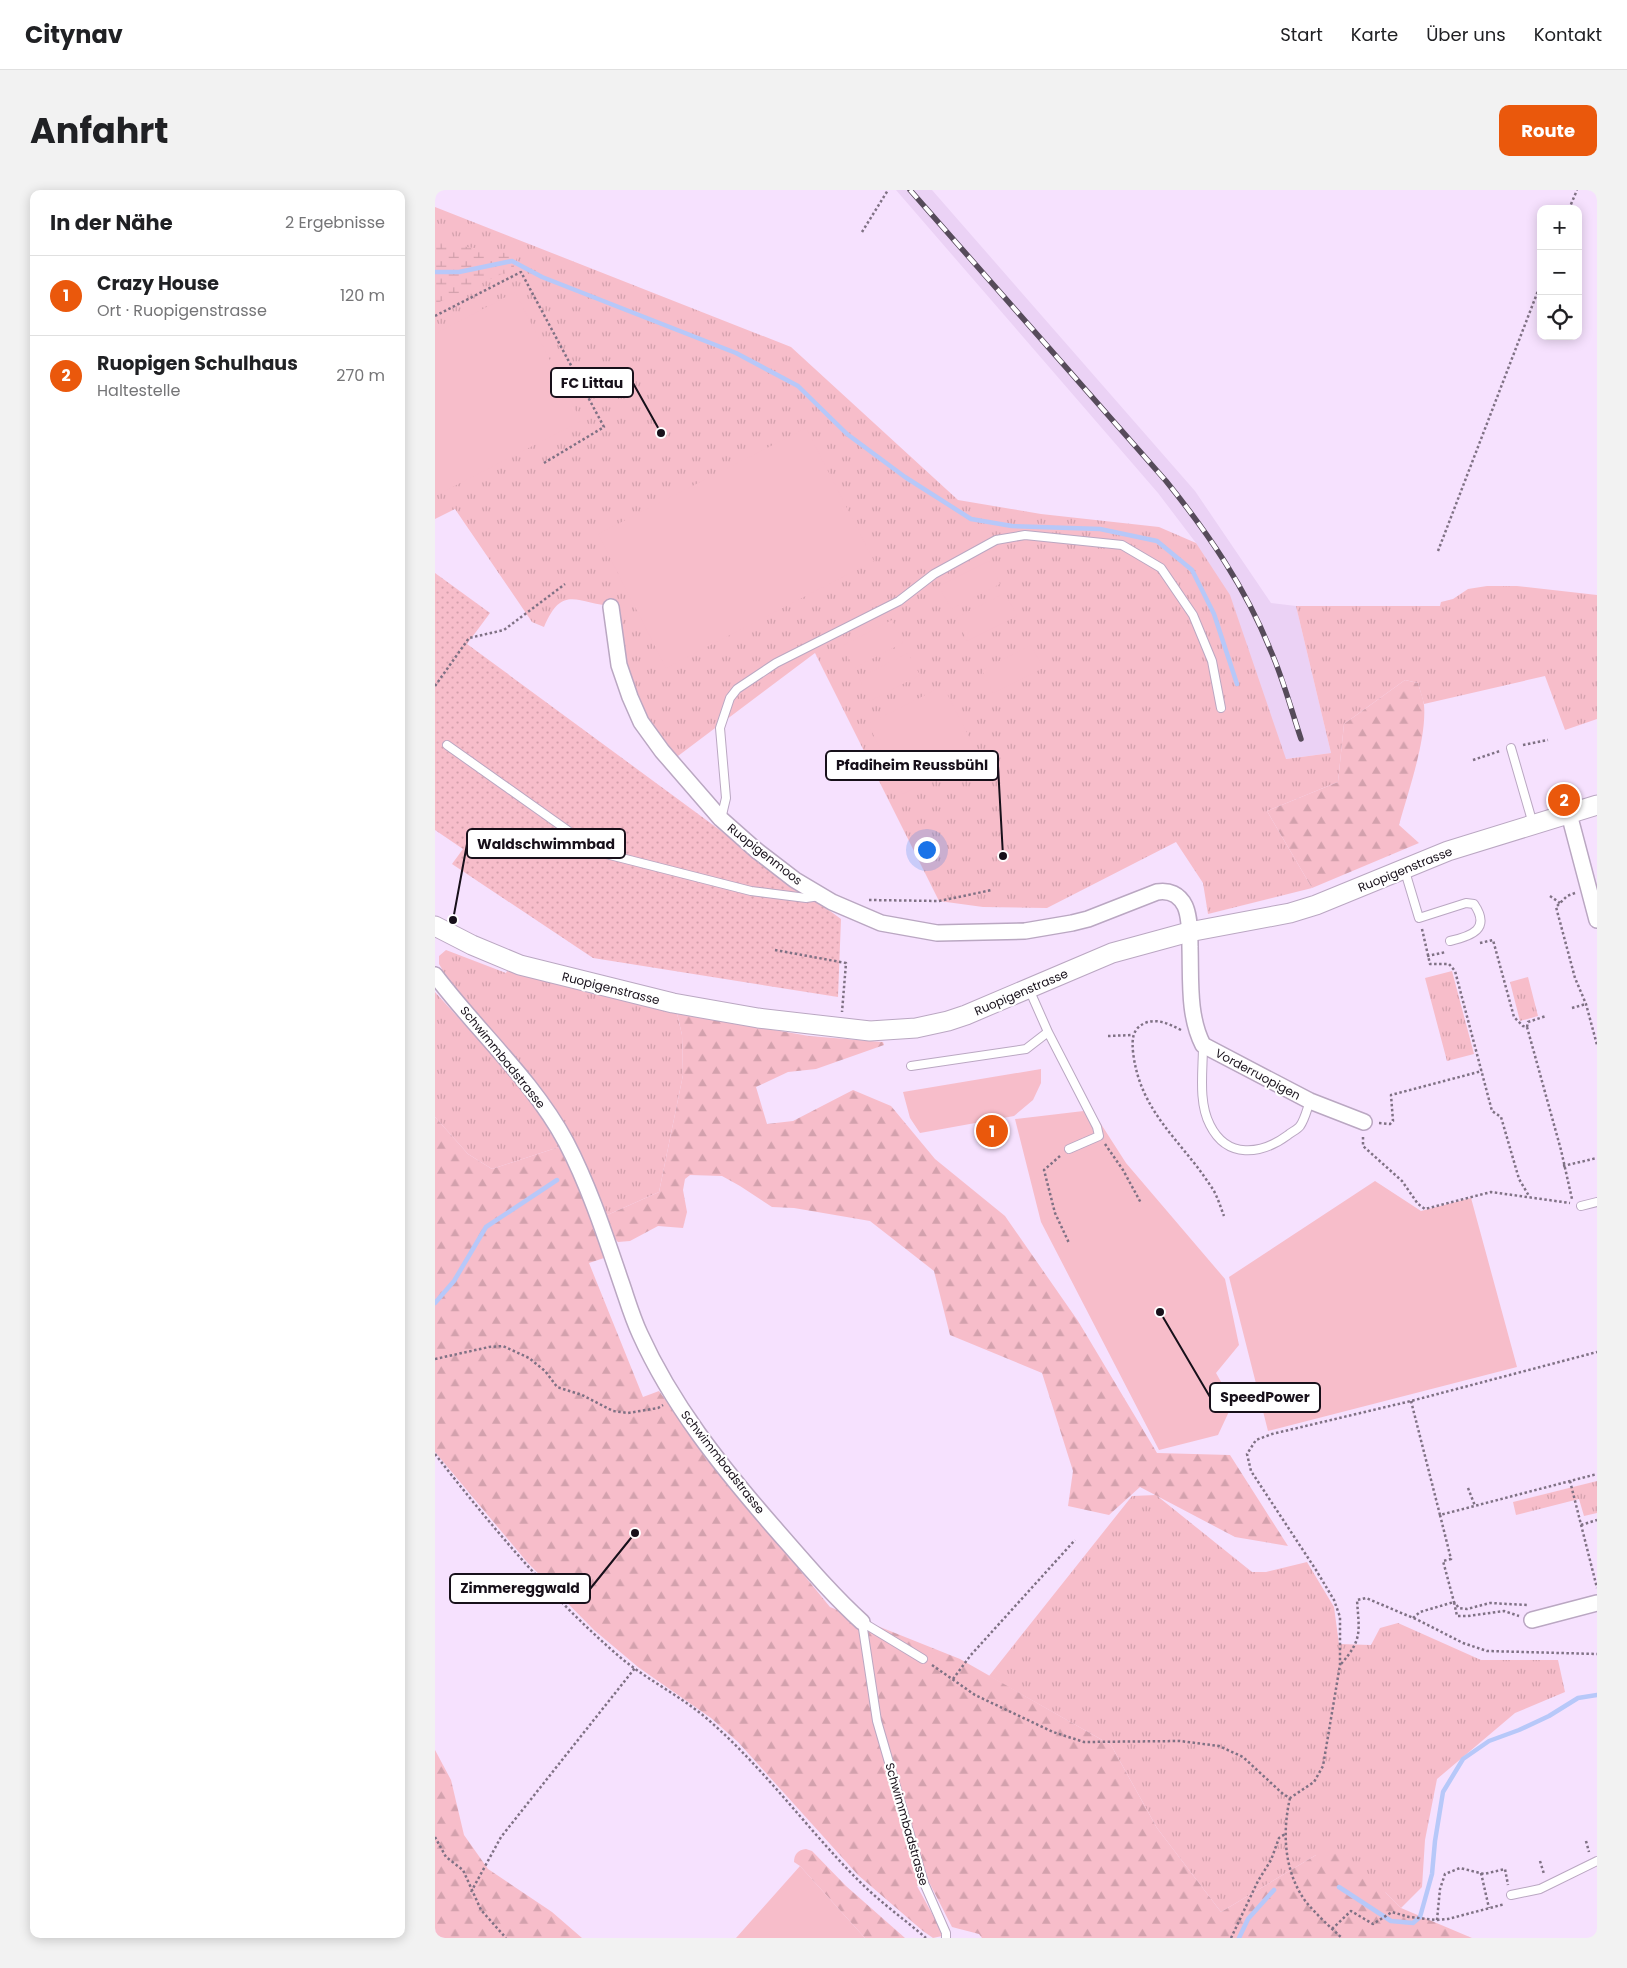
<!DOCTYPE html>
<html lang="de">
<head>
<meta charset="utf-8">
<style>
  :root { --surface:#fff; --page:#f2f2f2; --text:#202124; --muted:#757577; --line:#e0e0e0; --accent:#ea580c }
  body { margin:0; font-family:Poppins,sans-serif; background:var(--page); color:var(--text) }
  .controls { position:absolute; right:15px; top:15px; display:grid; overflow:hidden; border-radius:10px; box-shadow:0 2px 12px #0003 }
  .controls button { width:45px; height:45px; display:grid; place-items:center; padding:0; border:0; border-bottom:1px solid var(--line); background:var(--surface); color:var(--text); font:25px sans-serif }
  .you { position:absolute; left:491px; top:659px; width:18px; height:18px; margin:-12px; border:4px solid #fff; border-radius:50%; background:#1a73e8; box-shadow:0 0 0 8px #1a73e833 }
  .badge { display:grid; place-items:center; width:32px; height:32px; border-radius:50%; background:var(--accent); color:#fff; font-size:16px; font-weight:700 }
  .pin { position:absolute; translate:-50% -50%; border:2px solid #fff; box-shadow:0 1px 5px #0006 }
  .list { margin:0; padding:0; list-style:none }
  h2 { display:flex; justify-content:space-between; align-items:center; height:65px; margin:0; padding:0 20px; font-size:21px }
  h2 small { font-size:16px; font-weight:400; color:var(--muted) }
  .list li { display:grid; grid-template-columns:32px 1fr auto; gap:15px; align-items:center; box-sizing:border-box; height:80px; padding:0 20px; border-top:1px solid var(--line) }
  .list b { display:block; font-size:19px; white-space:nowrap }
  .list p { margin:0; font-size:16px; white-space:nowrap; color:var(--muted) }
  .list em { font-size:16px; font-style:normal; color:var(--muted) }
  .icon { flex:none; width:28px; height:28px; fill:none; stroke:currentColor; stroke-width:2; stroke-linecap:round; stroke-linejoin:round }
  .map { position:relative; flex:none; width:1162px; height:1748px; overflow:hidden; border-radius:10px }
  header { display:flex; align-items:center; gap:30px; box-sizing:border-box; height:70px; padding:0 25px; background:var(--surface); border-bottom:1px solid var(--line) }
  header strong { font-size:24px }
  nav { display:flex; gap:28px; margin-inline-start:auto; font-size:18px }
  .intro { display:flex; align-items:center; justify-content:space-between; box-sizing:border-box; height:120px; padding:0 30px }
  h1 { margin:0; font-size:35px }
  .button { padding:12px 22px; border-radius:10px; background:var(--accent); color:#fff; font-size:18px; font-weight:700 }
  main { display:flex; gap:30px; padding:0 30px }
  aside { flex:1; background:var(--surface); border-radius:10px; box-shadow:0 2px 12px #0003 }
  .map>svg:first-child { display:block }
  .built { fill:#ebd2f5 }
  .grass { fill:url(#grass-tufts) }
  .forest { fill:url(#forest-firs) }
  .wetland { fill:url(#wetland-marsh) }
  .garden { fill:url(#garden-dots) }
  .pitch { fill:#f7bdca }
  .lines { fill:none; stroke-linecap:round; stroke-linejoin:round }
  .stream { stroke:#b7c8f9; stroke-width:4.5 }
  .service-casing { stroke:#baa7c2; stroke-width:10 }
  .minor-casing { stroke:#baa7c2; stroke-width:18 }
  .tertiary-casing { stroke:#baa7c2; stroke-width:21 }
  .path { stroke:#7f7184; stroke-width:2.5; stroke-dasharray:2.5 2.5; stroke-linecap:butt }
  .service { stroke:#fff; stroke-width:8 }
  .minor { stroke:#fff; stroke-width:15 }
  .tertiary { stroke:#fff; stroke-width:19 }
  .rail-casing { stroke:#564b5a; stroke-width:5.5 }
  .rail { stroke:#fff; stroke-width:4; stroke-dasharray:11; stroke-linecap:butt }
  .labels { text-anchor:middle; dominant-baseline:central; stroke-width:4.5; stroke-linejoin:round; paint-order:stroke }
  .street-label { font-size:12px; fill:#17101a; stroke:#fff }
  .leader { fill:none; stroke:#17101a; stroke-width:2 }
  .callout-dot { fill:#17101a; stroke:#fff; stroke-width:2 }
  .callout { fill:#fff; stroke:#17101a; stroke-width:2 }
  .callout-label { font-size:14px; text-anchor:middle; font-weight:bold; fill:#17101a }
</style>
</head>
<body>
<header>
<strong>Citynav</strong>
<nav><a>Start</a><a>Karte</a><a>Über uns</a><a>Kontakt</a></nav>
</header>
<div class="intro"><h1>Anfahrt</h1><a class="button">Route</a></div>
<main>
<aside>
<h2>In der Nähe<small>2 Ergebnisse</small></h2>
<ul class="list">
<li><span class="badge">1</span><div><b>Crazy House</b><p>Ort · Ruopigenstrasse</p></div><em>120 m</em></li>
<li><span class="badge">2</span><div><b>Ruopigen Schulhaus</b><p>Haltestelle</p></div><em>270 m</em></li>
</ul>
</aside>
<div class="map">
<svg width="1162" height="1748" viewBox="0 0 1162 1748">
  <defs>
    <pattern id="grass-tufts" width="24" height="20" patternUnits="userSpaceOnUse" patternTransform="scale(1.25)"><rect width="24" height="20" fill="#f7bdca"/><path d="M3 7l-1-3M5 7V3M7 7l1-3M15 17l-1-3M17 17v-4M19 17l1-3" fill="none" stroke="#d3a1ad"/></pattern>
    <pattern id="forest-firs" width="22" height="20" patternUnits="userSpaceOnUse" patternTransform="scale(1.25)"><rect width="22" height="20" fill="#f7bdca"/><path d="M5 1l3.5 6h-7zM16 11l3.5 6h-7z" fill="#d3a1ad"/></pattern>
    <pattern id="wetland-marsh" width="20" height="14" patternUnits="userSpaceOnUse" patternTransform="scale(1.25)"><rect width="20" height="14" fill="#f7bdca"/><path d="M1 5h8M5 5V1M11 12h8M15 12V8" fill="none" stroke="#d3a1ad"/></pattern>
    <pattern id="garden-dots" width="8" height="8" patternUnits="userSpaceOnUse" patternTransform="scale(1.25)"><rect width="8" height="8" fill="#f7bdca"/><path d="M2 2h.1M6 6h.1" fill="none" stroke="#d3a1ad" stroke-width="1.8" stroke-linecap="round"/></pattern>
  </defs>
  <rect width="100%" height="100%" fill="#f6e1fe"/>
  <path class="built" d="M 461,0 L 497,0 L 760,301 L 836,413 L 861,416 L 896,563 L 850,569 L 761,353 L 723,303 Z"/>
  <path class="grass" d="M 0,17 L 356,157 L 523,310 L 606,324 L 724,337 L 761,353 L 795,405 L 851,569 L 896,563 L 861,416 L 1005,416 L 1006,412 L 1018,409 L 1033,399 L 1052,396 L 1082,396 L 1162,405 L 1162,529 L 1130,540 L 1110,486 L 989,514 L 983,493 L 970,490 L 909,534 L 903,592 L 832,621 L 877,698 L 773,724 L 768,693 L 741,652 L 612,718 L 548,717 L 504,711 L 380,463 L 239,569 L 205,517 L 192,480 L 180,416 C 143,415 128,392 109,437 L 97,432 L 20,319 L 0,329 Z
    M 11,760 L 71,783 L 73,779 L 155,803 L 242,823 L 247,845 L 248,885 L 224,1002 L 170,1026 L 161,1002 L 3,782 L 7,779 L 4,774 L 4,766 Z
    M 1017,781 L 1039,864 L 1012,871 L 990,788 Z
    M 1093,787 L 1103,826 L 1085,831 L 1075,792 Z
    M 0,802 L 70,879 L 100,917 L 124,957 L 57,979 L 33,964 L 0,927 Z
    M 1162,1291 L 1162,1323 L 1149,1326 L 1144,1309 L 1081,1325 L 1078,1312 Z
    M 721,1305 L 817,1382 L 831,1382 L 872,1372 L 899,1417 L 904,1454 L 936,1455 L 945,1438 L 963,1433 L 1046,1470 L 1123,1470 L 1130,1502 L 1080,1523 L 1002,1589 L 990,1650 L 987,1697 L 966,1718 L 951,1703 L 881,1665 L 786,1722 L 722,1638 L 676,1555 L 554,1486 L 697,1306 Z"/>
  <path class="forest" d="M 970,490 L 983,493 C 985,500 988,508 989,515 C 992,549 973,602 964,635 L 984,653 L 877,698 L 832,621 L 903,592 L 909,534 Z
    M 242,823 L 374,846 L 448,852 L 449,855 L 381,879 L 353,882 L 321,897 L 332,934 L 358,931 L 418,900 L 456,916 L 500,969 L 570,1026 L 643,1131 L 722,1263 L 795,1265 L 853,1356 L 800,1347 L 705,1297 L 674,1325 L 633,1316 L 638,1281 L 607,1183 L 515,1145 L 499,1081 L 435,1031 L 359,1018 L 337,1017 L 305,996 L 287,986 L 255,985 L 250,989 L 248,1000 L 252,1022 L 248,1038 L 223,1036 L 195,1051 L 183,1052 L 180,1049 L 170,1026 L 224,1002 L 248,885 L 247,845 Z
    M 0,927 L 33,964 L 57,979 L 124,957 L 150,1011 L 169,1068 L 154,1073 L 208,1207 L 224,1201 L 270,1264 L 395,1417 L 525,1469 L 676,1555 L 722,1638 L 786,1722 L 881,1665 L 903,1662 L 951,1703 L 966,1718 L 1037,1748 L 547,1748 L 544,1744 L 517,1737 L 494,1692 L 482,1696 L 505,1738 L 507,1746 L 498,1748 L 488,1741 L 423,1685 L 303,1552 L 276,1528 L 203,1477 L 159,1440 L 92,1372 L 0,1262 Z
    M 0,1560 L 16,1590 L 29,1645 L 53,1679 L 117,1722 L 147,1748 L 0,1748 Z
    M 371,1659 L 377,1661 L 411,1696 L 470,1748 L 430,1748 L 365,1676 L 359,1672 C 359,1664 363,1660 371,1659 Z"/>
  <path class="wetland" d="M 0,47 L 14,54 L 83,65 L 78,79 L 0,114 Z"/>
  <path class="garden" d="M 0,383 L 55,423 L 32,454 L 406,729 L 403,807 L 158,768 L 17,674 L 28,659 L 0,640 Z"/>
  <path class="pitch" d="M 80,102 L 146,231 L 0,306 L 0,144 Z
    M 371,238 L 439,371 L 231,478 L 163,344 Z
    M 554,371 L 565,394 L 516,419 L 504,396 Z
    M 570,403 L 582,426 L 532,451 L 521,428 Z
    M 457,430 L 468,453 L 419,478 L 407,456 Z
    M 596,455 L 608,478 L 558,503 L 547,480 Z
    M 473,463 L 485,485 L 435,511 L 424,488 Z
    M 508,496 L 544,566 L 468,604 L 433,534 Z
    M 606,879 L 606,893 L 598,910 L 579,926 L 485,943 L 475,928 L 468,902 Z
    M 657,920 L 691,973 L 790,1089 L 804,1155 L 781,1183 L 798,1213 L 783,1245 L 724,1260 L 606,1032 L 580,929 Z
    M 940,991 L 986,1021 L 1036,1008 L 1082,1177 L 833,1241 L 794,1087 Z
    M 365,1676 L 430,1748 L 301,1748 Z"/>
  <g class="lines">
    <path class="stream" d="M 0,82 L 24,82 L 77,71 L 107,87 L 301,163 L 363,196 L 412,244 L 470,287 L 536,329 L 577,336 L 665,339 L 722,351 L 757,380 L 779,424 L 802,494
      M 0,1113 L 19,1091 L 51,1037 L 122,990
      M 904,1697 L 956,1731 L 978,1733 L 985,1727 L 997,1684 L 1000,1651 L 1008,1602 L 1028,1569 L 1054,1551 L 1084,1540 L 1114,1526 L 1143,1508 L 1162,1505
      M 804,1748 L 813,1729 L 839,1700"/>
    <defs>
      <path id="service" d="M 12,555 L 156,657 L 171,664 L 316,701 L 371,708 L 385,706
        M 1076,558 L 1098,634
        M 286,629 L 291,608 L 285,538 L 295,508 L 302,499 L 341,473 L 464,411 L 499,384 L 561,350 L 590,345 L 687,355 L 726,378 L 758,425 L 777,471 L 786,518
        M 969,678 L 984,728 L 1031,713 L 1039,714 C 1056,739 1037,746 1015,751
        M 613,842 L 662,937 L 664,946 L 634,959
        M 768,855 C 768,881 763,912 775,935 C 792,969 826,965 853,945 C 856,942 862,940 865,936 C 870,929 872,919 875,911
        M 476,876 L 591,859 L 613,842 L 594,799
        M 1146,1016 L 1162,1012
        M 427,1432 L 442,1531 L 489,1693 L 511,1743 L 511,1748
        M 427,1432 L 488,1469
        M 1076,1705 L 1105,1699 L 1162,1671"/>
      <path id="minor" d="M 176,417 L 184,475 L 195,507 L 206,532 L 227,561 L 286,629 L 321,660 L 360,690 L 397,712 L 446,733 L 502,743 L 590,741 L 637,733 L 653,729 L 722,702 C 734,700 744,704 750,716 C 755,727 755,745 755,757 C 756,790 753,826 768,855 L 875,911 L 929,932
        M 1134,624 L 1162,730
        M 0,785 C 43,842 97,889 131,952 C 154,996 170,1045 186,1092 C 192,1109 197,1127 205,1144 C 237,1215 285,1275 336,1334 C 366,1368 394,1402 427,1432
        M 1097,1430 L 1162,1413"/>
      <path id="tertiary" d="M 0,736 L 37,755 L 85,775 L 238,813 L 323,828 L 435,841 L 481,838 L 513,831 L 531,825 L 677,763 L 754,742 L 855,723 L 881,715 L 1013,661 L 1162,615"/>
    </defs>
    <use href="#service" class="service-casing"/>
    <use href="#minor" class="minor-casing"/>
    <use href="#tertiary" class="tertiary-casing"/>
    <path class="path" d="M 1134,19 L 1142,0
      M 427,42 L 453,0
      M 0,126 L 86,82 L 169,237 L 109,273
      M 1003,361 L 1106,93
      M 0,496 L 34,448 L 69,440 L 130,394
      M 1088,555 L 1113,550
      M 1038,570 L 1065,561
      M 1140,703 L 1132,706 L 1121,717 L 1140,788 L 1151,814 L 1162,855
      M 1115,706 L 1125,713
      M 434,710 L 504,711 L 557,700
      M 987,739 L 995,774 L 1014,774 L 1020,781 L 1057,921 L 1066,927 L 1084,989 L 1094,1006
      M 1045,753 L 1058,750 L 1079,827 L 1088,836 L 1092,837 L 1093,832 L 1111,826
      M 340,760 L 411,773 L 407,822
      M 992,766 L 1011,762
      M 1137,818 L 1151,814
      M 1092,837 L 1126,960 L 1137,1009
      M 746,840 C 734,834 723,828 710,833 C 697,839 697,849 698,862 C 705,922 745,949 775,995 C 782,1004 785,1016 789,1026
      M 673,846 L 698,845
      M 944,933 L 955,934 L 958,931 L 956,905 L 1047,881
      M 928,947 L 928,956 L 967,991 L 983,1014 L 990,1019 L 1056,1002 L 1135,1013
      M 670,954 L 688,980 L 706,1013
      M 625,966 L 609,980 L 620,1023 L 634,1053
      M 1128,976 L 1162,968
      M 0,1169 L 54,1157 L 68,1156 L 94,1168 L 110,1181 L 122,1197 L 147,1205 L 178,1221 L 193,1223 L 223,1218 L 228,1215
      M 976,1211 L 1005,1325 L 1162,1284
      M 0,1264 C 57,1337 116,1408 186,1468 C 215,1492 250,1508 278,1534 C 332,1582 374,1641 425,1692 C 445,1712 469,1729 491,1748
      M 1135,1291 L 1162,1398
      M 1033,1298 L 1040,1316
      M 1005,1325 L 1016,1369 L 1008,1371 L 1019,1412 L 1024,1418 L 1032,1419 L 1055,1413 L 1092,1415
      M 1146,1335 L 1162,1330
      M 978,1428 L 985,1422 L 1019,1412 L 1022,1426 L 1033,1426 L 1069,1421 L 1084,1426
      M 906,1474 C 928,1449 924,1441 922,1410 L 931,1408 L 983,1430 L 1028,1453 L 1052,1461 L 1162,1464
      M 497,1475 L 540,1505 L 618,1542 L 649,1552 L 745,1551 L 784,1556 L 808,1567 L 848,1604 L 855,1608 L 879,1592 L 888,1576 L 905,1475 L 905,1427 L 899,1410 L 881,1380 L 816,1281 L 812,1264 L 821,1250 L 837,1244 L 976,1211 L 1162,1162
      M 518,1489 L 535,1466 L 640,1350
      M 855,1608 C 847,1643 849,1682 871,1712 C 882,1725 895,1737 907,1748
      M 0,1647 L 11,1667 L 28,1680 L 46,1720 L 71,1748
      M 1151,1651 L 1154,1662
      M 1105,1671 L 1109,1684
      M 1046,1683 L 1054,1718
      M 36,1702 L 66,1647 L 200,1478
      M 1002,1730 L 1013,1729 L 1070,1714
      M 897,1739 L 916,1721 L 938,1734 L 957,1722 L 974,1727 L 1002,1730 L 1005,1699 L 1010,1684 L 1025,1678 L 1049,1684 L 1070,1679 L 1073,1695
      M 796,1748 L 823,1691 L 836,1670 L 844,1648 L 850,1644"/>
    <use href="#service" class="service"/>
    <use href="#minor" class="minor"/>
    <use href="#tertiary" class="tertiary"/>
    <defs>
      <path id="rail" d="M 475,0 L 731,291 C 773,343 810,397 835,459 C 848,488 856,519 866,549"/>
    </defs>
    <use href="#rail" class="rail-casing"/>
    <use href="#rail" class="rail"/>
  </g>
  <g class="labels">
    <g class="street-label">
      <text transform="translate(330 664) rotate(38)">Ruopigenmoos</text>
      <text transform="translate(970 679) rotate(-22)">Ruopigenstrasse</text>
      <text transform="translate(176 798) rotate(14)">Ruopigenstrasse</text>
      <text transform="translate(586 802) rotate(-23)">Ruopigenstrasse</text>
      <text transform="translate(68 867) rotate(51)">Schwimmbadstrasse</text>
      <text transform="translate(823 884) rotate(28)">Vorderruopigen</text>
      <text transform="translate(288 1272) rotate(52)">Schwimmbadstrasse</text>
      <text transform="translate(472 1634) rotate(74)">Schwimmbadstrasse</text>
    </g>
  </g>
  <path class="leader" d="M226 243L198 193M568 666L563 576M18 730L32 654M725 1122L775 1207M200 1343L155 1399"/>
  <g class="callout-dot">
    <circle cx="226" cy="243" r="5"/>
    <circle cx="568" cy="666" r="5"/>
    <circle cx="18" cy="730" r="5"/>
    <circle cx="725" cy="1122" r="5"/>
    <circle cx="200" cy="1343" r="5"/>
  </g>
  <g class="callout">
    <rect x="116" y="178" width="82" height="29" rx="5"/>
    <rect x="391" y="561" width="172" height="29" rx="5"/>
    <rect x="32" y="639" width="158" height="29" rx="5"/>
    <rect x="775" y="1193" width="110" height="29" rx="5"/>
    <rect x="15" y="1384" width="140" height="29" rx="5"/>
  </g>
  <g class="callout-label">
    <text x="157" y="198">FC Littau</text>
    <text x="477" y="580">Pfadiheim Reussbühl</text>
    <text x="111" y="659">Waldschwimmbad</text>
    <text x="830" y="1212">SpeedPower</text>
    <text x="85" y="1403">Zimmereggwald</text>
  </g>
</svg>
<div class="controls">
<button>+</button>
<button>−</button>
<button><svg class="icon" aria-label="locate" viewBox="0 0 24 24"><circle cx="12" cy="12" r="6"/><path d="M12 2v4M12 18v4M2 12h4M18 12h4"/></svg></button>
</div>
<div class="you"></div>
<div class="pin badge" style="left:557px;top:941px">1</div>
<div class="pin badge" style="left:1129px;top:610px">2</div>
</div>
</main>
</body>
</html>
